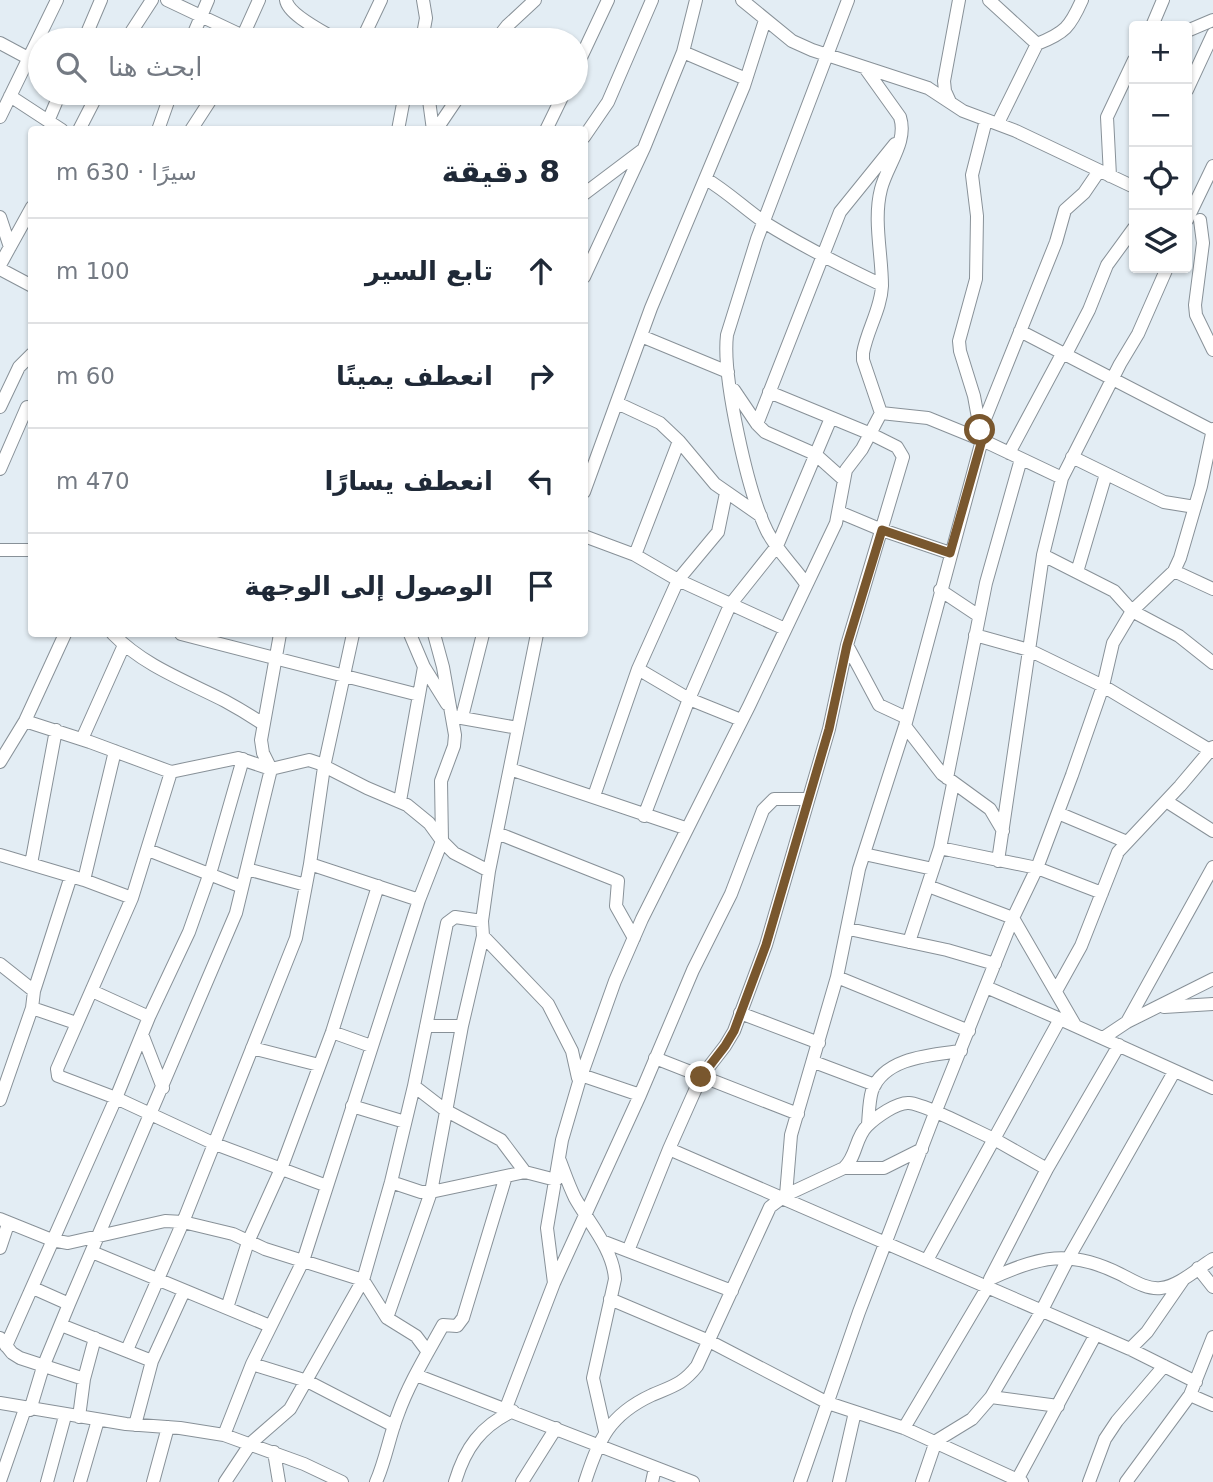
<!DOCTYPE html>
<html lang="ar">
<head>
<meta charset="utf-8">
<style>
  :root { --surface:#fff; --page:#f2f2f3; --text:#1f2937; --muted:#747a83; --line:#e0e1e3 }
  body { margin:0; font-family:"DejaVu Sans","Noto Naskh Arabic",sans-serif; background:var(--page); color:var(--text); direction:rtl }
  .controls { position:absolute; right:21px; top:21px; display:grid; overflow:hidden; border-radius:7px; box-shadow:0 2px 5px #0004 }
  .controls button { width:63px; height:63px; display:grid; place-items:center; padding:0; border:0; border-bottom:2px solid var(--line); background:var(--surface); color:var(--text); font:35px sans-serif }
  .stop { position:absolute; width:21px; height:21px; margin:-16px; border:5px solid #79572e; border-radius:50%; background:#fff }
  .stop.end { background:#79572e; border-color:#fff; box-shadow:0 2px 7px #0008 }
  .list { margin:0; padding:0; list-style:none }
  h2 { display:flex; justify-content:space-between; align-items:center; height:91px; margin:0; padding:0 28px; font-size:30px }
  h2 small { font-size:23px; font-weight:400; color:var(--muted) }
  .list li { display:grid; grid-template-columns:46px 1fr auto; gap:21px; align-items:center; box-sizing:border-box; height:105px; padding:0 28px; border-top:2px solid var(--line) }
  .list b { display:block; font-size:26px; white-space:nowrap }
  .list em { font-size:23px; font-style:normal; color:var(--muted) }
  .icon { flex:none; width:38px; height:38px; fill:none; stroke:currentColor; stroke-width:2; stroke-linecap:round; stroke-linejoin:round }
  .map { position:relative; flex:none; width:1213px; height:1482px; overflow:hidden; direction:ltr }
  .search { position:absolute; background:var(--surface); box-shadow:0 2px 5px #0004; left:28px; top:28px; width:560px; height:77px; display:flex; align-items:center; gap:18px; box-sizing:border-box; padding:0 24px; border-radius:38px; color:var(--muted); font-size:26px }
  .panel { position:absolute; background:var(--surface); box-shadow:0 2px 5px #0004; left:28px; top:126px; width:560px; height:511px; border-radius:7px; direction:rtl }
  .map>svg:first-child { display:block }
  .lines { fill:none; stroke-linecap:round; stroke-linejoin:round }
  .minor-casing { stroke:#889198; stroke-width:14 }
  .minor { stroke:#fff; stroke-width:12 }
  .route { stroke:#79572e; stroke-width:9 }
</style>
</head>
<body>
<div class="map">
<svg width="1213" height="1482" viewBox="0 0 1213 1482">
  <rect width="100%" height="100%" fill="#e3edf4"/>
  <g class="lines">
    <defs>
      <path id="minor" d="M 167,0 L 243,36
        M 286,0 C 288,15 324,32 337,40
        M 742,0 L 792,41 L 812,50 L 928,88 L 963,111 L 1016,131 L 1134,187
        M 989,0 L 1037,44
        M 1152,26 L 1163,0
        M 1187,31 L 1213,20
        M 84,40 L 101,0
        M 126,40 L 152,0
        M 191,40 L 208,0
        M 241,40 L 259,0
        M 362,40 L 381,0
        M 422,40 L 426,18 L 423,0
        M 496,40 L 507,26 L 535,0
        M 0,43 L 28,58
        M 683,52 L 746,79
        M 576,68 L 608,0
        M 1187,90 L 1213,34
        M 428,93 L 433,130
        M 10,96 L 62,130
        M 950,102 L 945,91 L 944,81 L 959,0
        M 0,117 L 57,0
        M 49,119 L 60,93
        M 998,123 L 1037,44 C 1065,33 1070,27 1082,0
        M 79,130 L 98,93
        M 158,130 L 171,93
        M 191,130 L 215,93
        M 398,130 L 405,93
        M 436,130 L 461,93
        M 546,130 L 564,93
        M 584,137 L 608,102 L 652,0
        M 1110,176 L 1107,117 L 1134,60
        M 706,179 C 728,192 746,210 767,224 C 804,247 842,266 882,285
        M 584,194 L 641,151
        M 0,217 L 10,247
        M 1187,220 L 1213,166
        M 1200,220 L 1203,243 L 1195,305 L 1196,315 L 1213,350
        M 0,265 L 32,207
        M 0,269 L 32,286
        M 584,277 L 644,148 L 683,52 L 696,0
        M 1020,331 L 1213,431
        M 641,336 L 728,372
        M 1065,356 L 1089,310 L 1107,265 L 1134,228
        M 734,390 L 757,424 L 765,432 L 815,454 L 843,479
        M 617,403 L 660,423 L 679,441 L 715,484 L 761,516
        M 0,407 L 19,367 L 32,354
        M 881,413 L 928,418 L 982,440 L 1062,478
        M 757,424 L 840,212 L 895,144
        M 981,429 L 1056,242 L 1065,210 L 1084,193 L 1099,171
        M 1009,453 L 1062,354
        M 1072,457 L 1164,502 L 1195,507
        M 0,469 L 27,407
        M 584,492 L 651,308 L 744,86 L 765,20
        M 839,512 L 882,530 L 950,553
        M 584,536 L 635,555 L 678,580 L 785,629
        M 0,550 L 32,550
        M 635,555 L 679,441
        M 1043,555 L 1114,591 L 1132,611 L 1179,636 L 1213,663
        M 1174,571 L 1213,589
        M 1077,572 L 1106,474
        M 806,584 C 794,566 777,551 767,531 C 748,493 722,377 727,335 L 757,239 L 848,0
        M 940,590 L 979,616
        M 113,634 C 144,666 186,681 225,701 C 238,708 251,716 263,724
        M 181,634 L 419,695
        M 410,634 L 424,667 L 447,704
        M 975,635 L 1029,650 L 1103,686 L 1213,752
        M 847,645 L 879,705 L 907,718
        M 638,669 L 689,699 L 741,720
        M 456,717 L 518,728
        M 462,717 L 483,634
        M 25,721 L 90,742 L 171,772 L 238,758 L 271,769 L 309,760 L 318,763 L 367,788 L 407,805 L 429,823 L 442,841 L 454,853 L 489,871
        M 905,726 L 942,774 L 990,809 L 1003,831
        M 82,739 L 124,645
        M 0,762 L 25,721 L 65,634
        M 510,769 L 685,828
        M 171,772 L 132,898 L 57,1069 L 58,1076 L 116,1098 L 215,1144 L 327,1186
        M 947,778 L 986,583 L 1021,459
        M 594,796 L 638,669 L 678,580 L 718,532 L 726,493
        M 400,801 L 424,667
        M 1166,801 L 1213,831
        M 1058,813 L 1127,842
        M 644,816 L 689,699 L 730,605 L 777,546 L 831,418
        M 497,833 L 618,881 L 616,906 L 634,938
        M 940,848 L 1037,868 L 1102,893
        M 148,850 L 242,887
        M 864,854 L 933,869
        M 0,855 L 84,880 L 132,898
        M 998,861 L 1043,555 L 1062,478 L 1120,364 L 1138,334 L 1167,268
        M 31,864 L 56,730
        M 310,864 L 419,900
        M 247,869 L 306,885
        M 84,880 L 115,751
        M 928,886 L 1013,918 L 1075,1025
        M 849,929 L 947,950 L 995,964
        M 483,936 L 548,1004 L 572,1051 L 578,1078
        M 909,942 L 940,848 L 953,784
        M 0,964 L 34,991
        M 837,977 L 969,1031
        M 986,987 L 1060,1019
        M 92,991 L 149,1017
        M 1056,991 L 1081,946 L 1118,852 L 1180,786 L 1213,747
        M 1164,1007 L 1213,1004
        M 32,1008 L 76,1023
        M 740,1013 L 819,1043
        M 1127,1022 L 1213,867
        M 426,1026 L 462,1026
        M 332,1032 L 371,1046
        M 142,1034 L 163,1088
        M 1103,1038 L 1127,1022 L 1213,979
        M 252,1048 L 319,1065
        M 655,1058 L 798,1114
        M 814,1062 L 875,1085
        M 581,1075 L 640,1095
        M 414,1086 L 445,1110 L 501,1140 L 525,1172
        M 0,1100 L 32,1008 L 34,991 L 71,876
        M 352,1106 L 405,1122
        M 868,1124 C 869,1113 869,1101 872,1091 C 884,1057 932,1055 961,1051
        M 669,1149 L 1130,1349 L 1196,1382
        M 560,1161 C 565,1174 569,1186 575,1198 C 589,1223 613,1249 615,1279 L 593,1378 L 605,1431
        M 844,1168 L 884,1168 L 922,1149
        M 391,1182 L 421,1192 L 431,1192 L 525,1172 L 556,1180
        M 786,1195 L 791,1135 L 837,977 L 859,869 L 905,726 L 982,440 L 974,396 L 960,351 L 959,341 L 976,279 L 977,216 L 972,175 L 986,120
        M 0,1219 L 52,1240 L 68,1243 L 165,1221 L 183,1222 L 233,1234 L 265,1249 L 363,1280 L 387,1318 L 416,1336 L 428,1352
        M 602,1241 L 732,1291
        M 0,1248 L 8,1224
        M 628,1251 L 669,1149 L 701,1077 L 725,1046 L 734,1031 L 766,945 L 829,729 L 847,645 L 903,457 L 897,447 L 871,434 L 769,392
        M 92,1252 L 270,1326
        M 927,1260 L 994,1139 L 1047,1169
        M 1198,1268 L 1213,1287
        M 990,1279 L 1047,1169 L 1119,1045
        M 990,1279 C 1039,1256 1070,1249 1120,1274 C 1132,1280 1147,1290 1161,1288 C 1179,1286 1198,1268 1213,1259
        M 554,1283 L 547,1228 L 562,1140 L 579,1082 L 615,981 L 642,919 L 749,706 L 836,523 L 846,470 L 862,449 L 881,413 L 863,360 L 863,353 C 867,330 881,309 882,286 C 882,254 873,220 881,189 C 887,165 908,142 900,117 L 865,68
        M 33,1288 L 69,1304
        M 610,1299 L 709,1341 L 828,1403 L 904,1428 L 1022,1482
        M 227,1308 L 248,1242 L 281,1169 L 332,1032 L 378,886
        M 387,1318 L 431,1192 L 462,1026 L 483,936 L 482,921 L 489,871 L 537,634
        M 61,1325 L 152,1361
        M 0,1338 L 12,1353 L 20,1358 L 84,1379
        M 6,1346 L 116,1098 L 149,1017 L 189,932 L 212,867 L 243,759
        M 1130,1349 L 1147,1332 L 1183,1280
        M 127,1350 L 183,1222 L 296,938 L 310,864 L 324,767 L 353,634
        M 252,1364 L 307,1381 L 394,1426
        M 416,1375 L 693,1482
        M 1190,1395 L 1213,1405
        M 991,1397 L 1058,1406
        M 0,1403 L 126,1424 L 180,1428 L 224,1435 L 304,1464 L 342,1482
        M 506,1408 L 554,1283 L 640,1095 L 693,970 L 731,894 L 763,810 L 774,799 L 808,799
        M 30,1410 L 43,1367 L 69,1304 L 236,913 L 271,769 L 263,753 L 261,740 L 280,634
        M 79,1417 L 84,1379 L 95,1338
        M 135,1425 L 152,1361 L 184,1291
        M 904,1428 L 987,1288
        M 224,1435 L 252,1364 L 303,1261 L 419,900 L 442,841 L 441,781 L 454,746 L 455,735 L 443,667 L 434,634
        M 274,1452 L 279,1482
        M 0,1481 L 25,1409
        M 47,1482 L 65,1416
        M 80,1482 L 98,1420
        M 153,1482 L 168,1427
        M 225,1482 L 251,1443 L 290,1409 L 363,1280 L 391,1182 L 414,1086 L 447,923 L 455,917 L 482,921
        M 376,1482 C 386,1459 389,1437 398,1414 C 409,1383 427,1354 443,1325 L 457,1326 L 463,1318 L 506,1176
        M 455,1482 C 465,1448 481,1426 513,1411
        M 522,1482 L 556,1428
        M 585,1482 C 599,1439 609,1415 652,1395 C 673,1386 683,1384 697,1366 L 770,1207 L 786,1195 L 844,1168 C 857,1156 855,1138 867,1126 C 876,1117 897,1102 909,1103 C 925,1104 978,1132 994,1139 L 1060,1019 L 1213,1088
        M 652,1482 L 655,1468
        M 800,1482 L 859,1312 L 935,1113 L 1013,918 L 1037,868 L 1072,775 L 1103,686 L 1113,643 L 1132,611 L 1174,571 L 1180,558 L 1201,486 L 1213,429
        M 839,1482 L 855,1412
        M 922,1482 L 936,1441 L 972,1419 L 991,1397 L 1041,1312 L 1069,1257 L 1174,1072
        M 1016,1482 L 1096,1334
        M 1089,1482 L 1105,1439 L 1117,1421 L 1164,1366
        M 1126,1482 L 1190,1395 L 1213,1337"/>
    </defs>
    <use href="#minor" class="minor-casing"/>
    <use href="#minor" class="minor"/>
  </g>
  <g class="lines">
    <path class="route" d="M 701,1077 L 725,1046 L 734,1031 L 766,945 L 829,729 L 847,645 L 882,530 L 950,553 L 982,440 L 980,430"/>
  </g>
</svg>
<div class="controls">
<button>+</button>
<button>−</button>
<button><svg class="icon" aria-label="locate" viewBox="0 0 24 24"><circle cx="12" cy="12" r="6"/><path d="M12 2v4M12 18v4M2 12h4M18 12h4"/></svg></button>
<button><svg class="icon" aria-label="layers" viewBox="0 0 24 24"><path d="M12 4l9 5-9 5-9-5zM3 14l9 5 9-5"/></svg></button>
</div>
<div class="stop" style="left:980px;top:430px"></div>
<div class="stop end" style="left:701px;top:1077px"></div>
<div class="search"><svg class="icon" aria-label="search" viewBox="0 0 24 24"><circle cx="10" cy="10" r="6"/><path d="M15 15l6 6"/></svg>ابحث هنا</div>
<section class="panel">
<h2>8 دقيقة<small>سيرًا · 630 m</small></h2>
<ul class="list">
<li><svg class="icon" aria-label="ahead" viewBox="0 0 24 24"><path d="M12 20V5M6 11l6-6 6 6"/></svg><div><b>تابع السير</b></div><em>100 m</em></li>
<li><svg class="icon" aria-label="right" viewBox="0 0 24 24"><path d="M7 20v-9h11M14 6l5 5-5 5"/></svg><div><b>انعطف يمينًا</b></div><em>60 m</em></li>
<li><svg class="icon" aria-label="left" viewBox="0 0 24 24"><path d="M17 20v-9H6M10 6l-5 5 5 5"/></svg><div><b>انعطف يسارًا</b></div><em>470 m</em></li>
<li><svg class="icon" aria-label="arrive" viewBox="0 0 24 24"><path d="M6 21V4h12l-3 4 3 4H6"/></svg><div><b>الوصول إلى الوجهة</b></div></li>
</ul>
</section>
</div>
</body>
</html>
